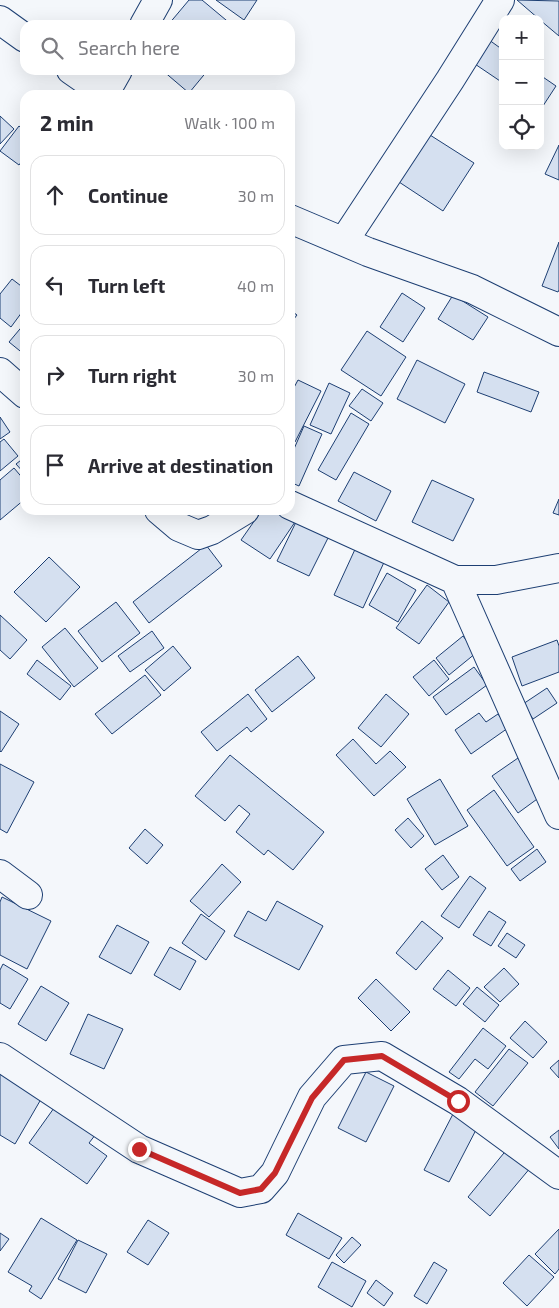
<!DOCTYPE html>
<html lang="en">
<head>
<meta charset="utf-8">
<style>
  :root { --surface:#fff; --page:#f2f2f3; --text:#2b2b33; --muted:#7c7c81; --line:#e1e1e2 }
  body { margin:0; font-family:"Exo 2",sans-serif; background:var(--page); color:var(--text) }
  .controls { position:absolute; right:15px; top:15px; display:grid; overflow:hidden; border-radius:10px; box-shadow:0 5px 20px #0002 }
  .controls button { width:45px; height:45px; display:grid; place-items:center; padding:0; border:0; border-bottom:1px solid var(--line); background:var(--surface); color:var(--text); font:25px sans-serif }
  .stop { position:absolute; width:15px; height:15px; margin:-11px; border:4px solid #c62828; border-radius:50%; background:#fff }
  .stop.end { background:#c62828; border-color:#fff; box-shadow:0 1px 5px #0008 }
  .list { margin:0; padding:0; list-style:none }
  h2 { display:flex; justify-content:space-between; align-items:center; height:65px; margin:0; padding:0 20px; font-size:21px }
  h2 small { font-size:16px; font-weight:400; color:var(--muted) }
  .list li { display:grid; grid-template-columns:32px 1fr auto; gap:15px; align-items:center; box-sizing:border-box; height:80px; margin:0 10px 10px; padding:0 10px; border:1px solid var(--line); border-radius:15px }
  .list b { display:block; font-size:19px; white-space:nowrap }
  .list em { font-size:16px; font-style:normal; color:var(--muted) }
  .icon { flex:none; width:28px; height:28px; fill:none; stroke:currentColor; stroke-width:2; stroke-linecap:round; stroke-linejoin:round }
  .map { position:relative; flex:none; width:559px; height:1308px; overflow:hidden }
  .search { position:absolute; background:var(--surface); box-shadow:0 5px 20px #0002; left:20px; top:20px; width:275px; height:55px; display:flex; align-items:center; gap:12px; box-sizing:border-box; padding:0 18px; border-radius:15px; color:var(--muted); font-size:19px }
  .panel { position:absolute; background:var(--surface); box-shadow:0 5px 20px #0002; left:20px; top:90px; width:275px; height:425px; border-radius:15px }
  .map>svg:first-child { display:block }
  .building { fill:#d5e0f0; stroke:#1d3f73 }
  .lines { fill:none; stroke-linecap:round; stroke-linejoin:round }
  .minor-casing { stroke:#1d3f73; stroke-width:30 }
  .minor { stroke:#f4f7fb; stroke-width:28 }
  .route { stroke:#c62828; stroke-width:6 }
</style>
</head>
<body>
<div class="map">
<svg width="559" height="1308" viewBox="0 0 559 1308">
  <rect width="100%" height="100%" fill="#f4f7fb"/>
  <path class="building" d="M 189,0 L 202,0 L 232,25 L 168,25 Z
    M 216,0 L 257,0 L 244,20 Z
    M 517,0 L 559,1 L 559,36 L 540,20 L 540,19 L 539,19 Z
    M 485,37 L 503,50 L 503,83 L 469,60 Z
    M 162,70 L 208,70 L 189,93 Z
    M 540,75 L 556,86 L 541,109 L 540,109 Z
    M 0,116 L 14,129 L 0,144 Z
    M 19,126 L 25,131 L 25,157 L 19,165 L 0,151 Z
    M 430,135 L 474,163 L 443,211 L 399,182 Z
    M 559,145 L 559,180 L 545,174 Z
    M 559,242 L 559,290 L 558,292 L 542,286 Z
    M 12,279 L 25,289 L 25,308 L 11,327 L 0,318 L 0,294 Z
    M 402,293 L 425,308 L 403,342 L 380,327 Z
    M 453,295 L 488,317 L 473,340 L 438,319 Z
    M 290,310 L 297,315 L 290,324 Z
    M 25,323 L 25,355 L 9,342 Z
    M 367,331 L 406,357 L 381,396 L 341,370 Z
    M 417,360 L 465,384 L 445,423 L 397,399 Z
    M 484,372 L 539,392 L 531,412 L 477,392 Z
    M 298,380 L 321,391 L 295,442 L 290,440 L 290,395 Z
    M 329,383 L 350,393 L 331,434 L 310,425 Z
    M 362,389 L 383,403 L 371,421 L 349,406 Z
    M 351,413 L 369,424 L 336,480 L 318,470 Z
    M 0,417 L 10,432 L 0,439 Z
    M 304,426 L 322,434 L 299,486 L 290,482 L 290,458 Z
    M 4,439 L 18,456 L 0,471 L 0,442 Z
    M 25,457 L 25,474 L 16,464 Z
    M 14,468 L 25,481 L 25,499 L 0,520 L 0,480 Z
    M 354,472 L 391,491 L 376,521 L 338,501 Z
    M 432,480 L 474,499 L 453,541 L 412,522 Z
    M 559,499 L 559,515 L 553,513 Z
    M 262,510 L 277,510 L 295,522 L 270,559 L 241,540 Z
    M 297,520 L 329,536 L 309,576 L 277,561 Z
    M 206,545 L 222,566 L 149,623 L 133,602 Z
    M 357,545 L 386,558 L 363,608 L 334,595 Z
    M 49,557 L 80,587 L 46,622 L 14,592 Z
    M 387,573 L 416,590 L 398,622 L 369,605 Z
    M 427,585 L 449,602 L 419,644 L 396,628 Z
    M 116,602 L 140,633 L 102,662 L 78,631 Z
    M 0,615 L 27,640 L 10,659 L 0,650 Z
    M 65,628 L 98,668 L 74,687 L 42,647 Z
    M 152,631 L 164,648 L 130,672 L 118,656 Z
    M 463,636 L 476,653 L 449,675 L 436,658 Z
    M 557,640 L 559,646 L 559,672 L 522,686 L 512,657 Z
    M 173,646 L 191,668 L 164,691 L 145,670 Z
    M 298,656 L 315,678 L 272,712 L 255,690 Z
    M 37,660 L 71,686 L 60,700 L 27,674 Z
    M 434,660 L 449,679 L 429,696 L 413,677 Z
    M 474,667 L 487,685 L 446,715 L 433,697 Z
    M 145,675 L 161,695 L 112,734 L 95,714 Z
    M 547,688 L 557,703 L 533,719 L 523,704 Z
    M 248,694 L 267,719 L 251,732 L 247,727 L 217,751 L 201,732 Z
    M 386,694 L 409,714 L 381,747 L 358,728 Z
    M 0,711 L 19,724 L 1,752 L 0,751 Z
    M 479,713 L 486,722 L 498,714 L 508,728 L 471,754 L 455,730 Z
    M 353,739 L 376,764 L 390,751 L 406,767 L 374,796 L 336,755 Z
    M 230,755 L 324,832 L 293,870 L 268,850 L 264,855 L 236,832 L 250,814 L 239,805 L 225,821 L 195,796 Z
    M 518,758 L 544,794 L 518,813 L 492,776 Z
    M 0,764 L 34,782 L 7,833 L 0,829 Z
    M 440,779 L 468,826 L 435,845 L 407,799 Z
    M 494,790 L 534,847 L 507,866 L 467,810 Z
    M 408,818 L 424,836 L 411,848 L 395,830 Z
    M 145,829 L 163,845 L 147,864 L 129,848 Z
    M 537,849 L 546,862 L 520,881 L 511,869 Z
    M 443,855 L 459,877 L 442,890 L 425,869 Z
    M 222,864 L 241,882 L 209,917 L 190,901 Z
    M 470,876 L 486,888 L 459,928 L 441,916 Z
    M 2,897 L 51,921 L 27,969 L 0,955 L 0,902 Z
    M 277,901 L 323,926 L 299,970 L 234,936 L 248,911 L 266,921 Z
    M 489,911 L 506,922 L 491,946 L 473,935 Z
    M 201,914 L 225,931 L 206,960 L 182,943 Z
    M 422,921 L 443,938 L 416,970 L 396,953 Z
    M 117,925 L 149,942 L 131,974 L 99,957 Z
    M 507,933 L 525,945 L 516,958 L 498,946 Z
    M 170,947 L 196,961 L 180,990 L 154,975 Z
    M 3,964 L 28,979 L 10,1009 L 0,1003 L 0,970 Z
    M 504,968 L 519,984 L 500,1002 L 484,987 Z
    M 448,970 L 470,988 L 456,1006 L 433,989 Z
    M 376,979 L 410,1012 L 391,1031 L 358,998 Z
    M 41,986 L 69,1003 L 46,1041 L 18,1024 Z
    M 477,987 L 499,1005 L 485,1022 L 463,1004 Z
    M 88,1014 L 123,1029 L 104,1069 L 70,1054 Z
    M 525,1021 L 547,1042 L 533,1058 L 510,1038 Z
    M 483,1028 L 506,1046 L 488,1069 L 475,1059 L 459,1079 L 449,1072 Z
    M 509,1049 L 528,1063 L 493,1106 L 475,1092 Z
    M 559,1060 L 559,1078 L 550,1068 Z
    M 0,1069 L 44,1094 L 15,1144 L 0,1135 Z
    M 366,1072 L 394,1086 L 366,1142 L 338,1128 Z
    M 59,1101 L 99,1130 L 89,1143 L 107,1156 L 87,1184 L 29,1143 Z
    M 453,1114 L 478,1126 L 449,1182 L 424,1170 Z
    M 559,1130 L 559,1149 L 550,1137 Z
    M 508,1148 L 531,1167 L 490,1216 L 468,1197 Z
    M 298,1213 L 342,1238 L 329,1259 L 286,1235 Z
    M 41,1218 L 77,1240 L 41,1299 L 29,1291 L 32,1286 L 8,1272 Z
    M 148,1220 L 169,1233 L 148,1265 L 127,1252 Z
    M 559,1229 L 559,1269 L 555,1274 L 535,1254 Z
    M 0,1233 L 9,1239 L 0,1251 Z
    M 352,1237 L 361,1245 L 344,1263 L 336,1255 Z
    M 78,1240 L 107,1254 L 86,1293 L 58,1279 Z
    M 529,1255 L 554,1277 L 527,1306 L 503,1283 Z
    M 332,1262 L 366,1281 L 352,1307 L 318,1287 Z
    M 434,1262 L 447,1270 L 427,1304 L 414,1296 Z
    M 376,1280 L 393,1293 L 384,1306 L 367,1293 Z"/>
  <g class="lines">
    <defs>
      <path id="minor" d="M 0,20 L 25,38
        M 144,25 L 158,0
        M 71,70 L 107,95
        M 105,93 L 118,70
        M 290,219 L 368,252 L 472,289 L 559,332
        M 344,241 L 450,80 L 500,0
        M 0,372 L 25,394
        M 290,505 L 455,580 L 496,580 L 559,568
        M 159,510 L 179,527 L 198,535 L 212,530 L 245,510
        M 455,580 L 559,815
        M 0,874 L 28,895
        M 0,1057 L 139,1149 L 240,1193 L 261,1189 L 275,1173 L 312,1097 L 344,1060 L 382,1056 L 458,1101 L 559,1175"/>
    </defs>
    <use href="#minor" class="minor-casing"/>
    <use href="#minor" class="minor"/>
  </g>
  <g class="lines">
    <path class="route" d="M 139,1149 L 240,1193 L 261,1189 L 275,1173 L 312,1098 L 344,1060 L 382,1056 L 458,1101"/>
  </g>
</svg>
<div class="controls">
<button>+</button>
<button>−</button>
<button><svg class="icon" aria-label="locate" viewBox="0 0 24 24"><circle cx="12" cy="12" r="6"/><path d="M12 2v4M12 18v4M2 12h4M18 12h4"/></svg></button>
</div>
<div class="stop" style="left:458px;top:1101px"></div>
<div class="stop end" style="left:139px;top:1149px"></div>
<div class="search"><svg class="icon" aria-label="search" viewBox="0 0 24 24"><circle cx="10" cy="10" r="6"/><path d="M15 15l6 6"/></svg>Search here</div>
<section class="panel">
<h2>2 min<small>Walk · 100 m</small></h2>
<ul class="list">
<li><svg class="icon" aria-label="ahead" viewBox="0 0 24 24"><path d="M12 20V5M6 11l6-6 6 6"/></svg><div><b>Continue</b></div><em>30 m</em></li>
<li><svg class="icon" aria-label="left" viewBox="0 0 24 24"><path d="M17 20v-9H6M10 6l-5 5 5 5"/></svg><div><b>Turn left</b></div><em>40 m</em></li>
<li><svg class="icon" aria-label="right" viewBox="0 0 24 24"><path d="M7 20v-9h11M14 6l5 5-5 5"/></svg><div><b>Turn right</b></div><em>30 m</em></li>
<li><svg class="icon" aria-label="arrive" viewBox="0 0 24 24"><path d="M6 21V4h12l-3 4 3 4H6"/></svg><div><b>Arrive at destination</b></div></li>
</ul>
</section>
</div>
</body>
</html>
